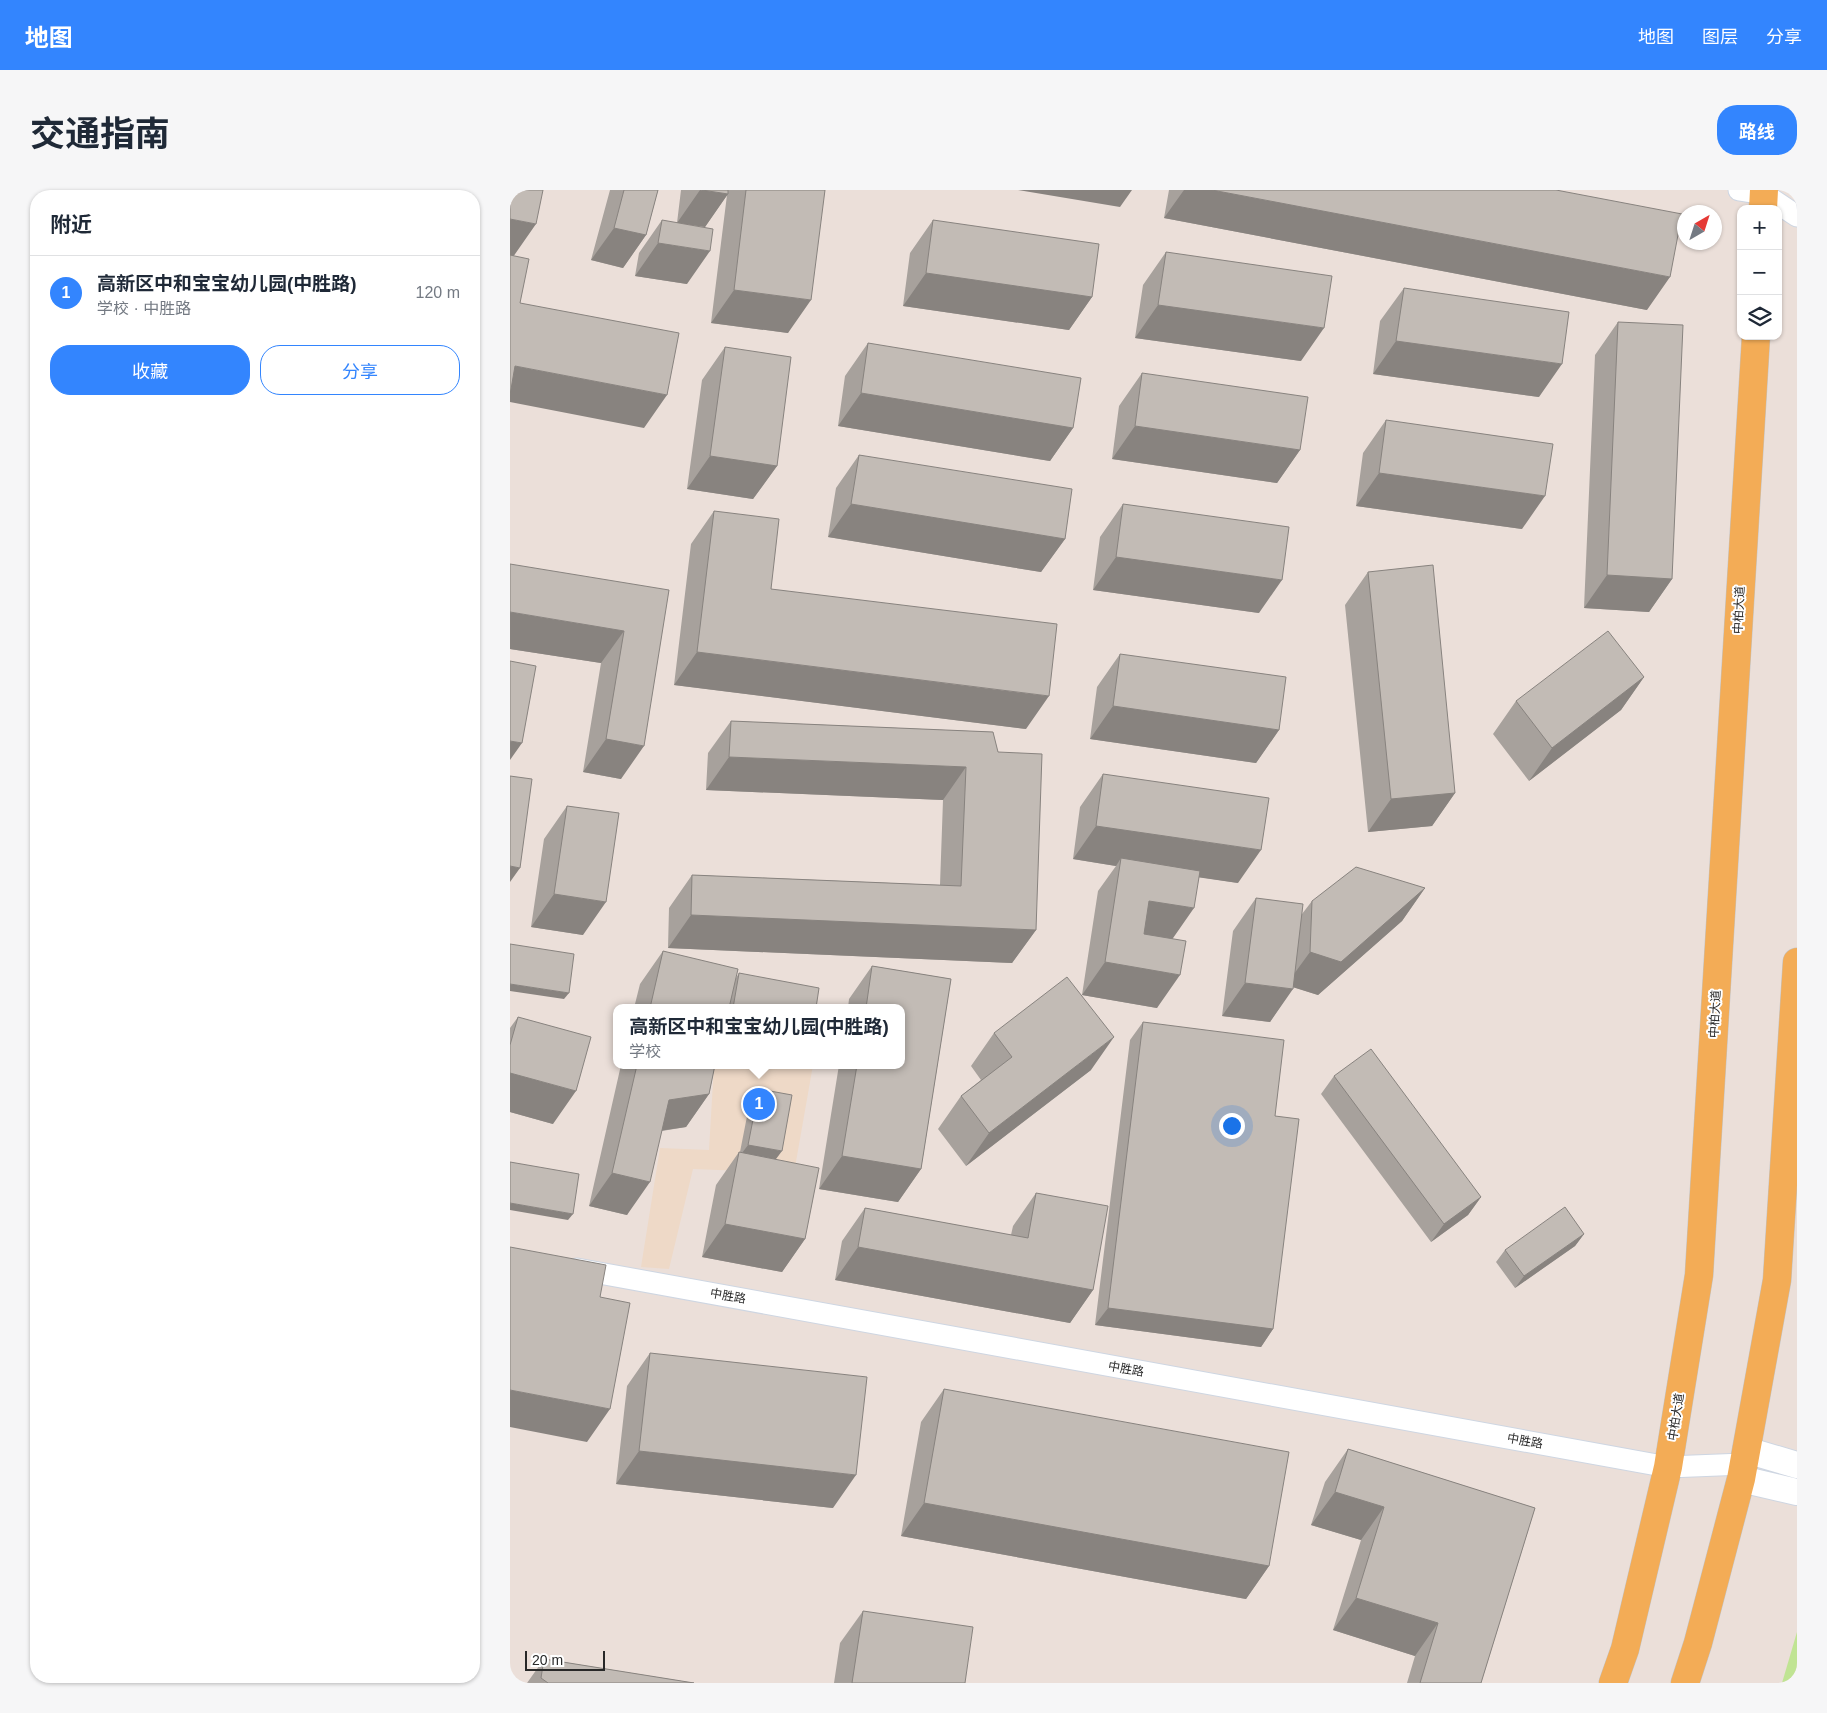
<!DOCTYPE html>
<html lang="zh">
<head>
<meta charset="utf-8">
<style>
  :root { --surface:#fff; --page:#f6f6f7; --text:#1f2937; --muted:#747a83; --line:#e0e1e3; --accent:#3385fe }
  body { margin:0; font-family:Arial,"Noto Sans SC",sans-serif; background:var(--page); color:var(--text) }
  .controls { position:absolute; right:15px; top:15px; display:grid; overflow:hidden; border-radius:10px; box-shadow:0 1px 4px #0004 }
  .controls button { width:45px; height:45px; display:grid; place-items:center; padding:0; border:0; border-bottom:1px solid var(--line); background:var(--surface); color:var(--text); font:25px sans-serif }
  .compass { position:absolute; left:1167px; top:15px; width:45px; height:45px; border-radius:50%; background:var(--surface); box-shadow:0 1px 4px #0004; rotate:39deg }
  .scale { position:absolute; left:15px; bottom:12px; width:80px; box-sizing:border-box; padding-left:5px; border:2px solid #282828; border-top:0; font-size:14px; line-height:18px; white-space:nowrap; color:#282828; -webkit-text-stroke:4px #fff; paint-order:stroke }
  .you { position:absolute; left:721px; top:935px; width:18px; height:18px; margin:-12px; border:4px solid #fff; border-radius:50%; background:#1a73e8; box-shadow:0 0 0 8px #1a73e833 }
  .badge { display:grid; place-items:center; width:32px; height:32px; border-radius:50%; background:var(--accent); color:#fff; font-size:16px; font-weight:700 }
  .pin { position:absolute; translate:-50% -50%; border:2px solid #fff; box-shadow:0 1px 5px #0006 }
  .popup { position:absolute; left:103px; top:814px; width:292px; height:65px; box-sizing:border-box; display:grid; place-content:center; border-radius:10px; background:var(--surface); filter:drop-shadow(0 1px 4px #0005); font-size:16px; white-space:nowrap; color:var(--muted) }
  .popup b { font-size:19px; color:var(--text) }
  .popup::after { content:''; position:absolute; left:50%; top:100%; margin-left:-10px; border:10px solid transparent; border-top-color:var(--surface) }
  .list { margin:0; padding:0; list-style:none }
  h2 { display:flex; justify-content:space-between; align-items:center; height:65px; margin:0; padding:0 20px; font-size:21px }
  h2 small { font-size:16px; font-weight:400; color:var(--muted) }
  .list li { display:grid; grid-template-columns:32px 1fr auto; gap:15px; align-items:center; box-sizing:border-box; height:75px; padding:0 20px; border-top:1px solid var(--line) }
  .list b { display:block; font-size:19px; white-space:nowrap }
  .list p { margin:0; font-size:16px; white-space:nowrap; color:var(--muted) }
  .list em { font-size:16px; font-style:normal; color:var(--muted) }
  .actions { display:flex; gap:10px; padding:15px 20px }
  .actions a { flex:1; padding:11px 0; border:1px solid var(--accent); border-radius:20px; text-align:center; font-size:18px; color:var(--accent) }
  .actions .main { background:var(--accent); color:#fff }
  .icon { flex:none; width:28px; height:28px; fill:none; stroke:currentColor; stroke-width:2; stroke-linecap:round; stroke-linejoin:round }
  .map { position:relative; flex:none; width:1287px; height:1493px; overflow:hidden; border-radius:20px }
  header { display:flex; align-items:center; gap:30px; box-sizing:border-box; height:70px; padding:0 25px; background:var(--accent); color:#fff }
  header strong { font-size:24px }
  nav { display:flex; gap:28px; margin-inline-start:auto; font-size:18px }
  .intro { display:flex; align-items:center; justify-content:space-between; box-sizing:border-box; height:120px; padding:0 30px }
  h1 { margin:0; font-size:35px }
  .button { padding:12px 22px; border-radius:20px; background:var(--accent); color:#fff; font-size:18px; font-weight:700 }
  main { display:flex; gap:30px; padding:0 30px }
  aside { flex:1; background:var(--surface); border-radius:20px; box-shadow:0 1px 4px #0004 }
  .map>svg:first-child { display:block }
  .education { fill:#eed9c7 }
  .green { fill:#c0e493 }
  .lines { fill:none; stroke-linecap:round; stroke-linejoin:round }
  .minor-casing { stroke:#ced6e2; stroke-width:23 }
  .tertiary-casing { stroke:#ced6e2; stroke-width:28 }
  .primary-casing { stroke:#c3c3c3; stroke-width:29 }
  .minor { stroke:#fff; stroke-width:21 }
  .tertiary { stroke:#fff; stroke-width:26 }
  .primary { stroke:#f3ac56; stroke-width:28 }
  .wall { fill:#a7a19c }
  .shaded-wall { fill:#88837f }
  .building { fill:#c2bbb5; stroke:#88837f }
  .labels { text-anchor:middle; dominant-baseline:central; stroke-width:4; stroke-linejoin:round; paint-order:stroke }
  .street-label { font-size:12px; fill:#282828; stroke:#fff }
</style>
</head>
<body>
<header>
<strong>地图</strong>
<nav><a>地图</a><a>图层</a><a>分享</a></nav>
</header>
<div class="intro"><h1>交通指南</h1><a class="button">路线</a></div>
<main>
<aside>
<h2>附近<small></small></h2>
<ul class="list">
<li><span class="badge">1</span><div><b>高新区中和宝宝幼儿园(中胜路)</b><p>学校 · 中胜路</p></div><em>120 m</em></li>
</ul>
<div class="actions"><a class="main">收藏</a><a>分享</a></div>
</aside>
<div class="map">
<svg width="1287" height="1493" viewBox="0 0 1287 1493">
  <rect width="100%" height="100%" fill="#ebdfd9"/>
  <path class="education" d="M 204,875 L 303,875 L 284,983 L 183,979 L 159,1079 L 131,1077 L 150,958 L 199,960 Z"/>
  <path class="green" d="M 1287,1442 L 1287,1493 L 1272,1493 Z"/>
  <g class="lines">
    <defs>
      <path id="minor" d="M 1229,0 L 1254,4 L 1287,26
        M 67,1079 L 1158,1277 L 1234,1274"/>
      <path id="tertiary" d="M 1236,1260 L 1287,1275
        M 1231,1289 L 1287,1302"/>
      <path id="primary" d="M 1253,19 L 1254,0
        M 1103,1493 L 1115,1459 L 1158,1277 L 1189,1085 L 1246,146
        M 1175,1493 L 1188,1453 L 1231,1289 L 1267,1090 L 1287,772"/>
    </defs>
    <use href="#minor" class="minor-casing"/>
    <use href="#tertiary" class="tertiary-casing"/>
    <use href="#primary" class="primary-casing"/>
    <use href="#minor" class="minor"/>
    <use href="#tertiary" class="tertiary"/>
    <use href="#primary" class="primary"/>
  </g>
  <path class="wall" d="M 100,0 L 148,0 L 136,45 L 113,78 L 81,70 Z
    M 171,0 L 315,0 L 278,143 L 201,133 L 217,5 L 195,37 L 167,33 Z
    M 659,0 L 1046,0 L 1137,120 L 654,28 Z
    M 152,30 L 177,94 L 125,86 L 129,63 Z
    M 423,30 L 582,107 L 559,140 L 393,116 L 400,63 Z
    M 656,62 L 791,171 L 625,148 L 633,95 Z
    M 894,98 L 1029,207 L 863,184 L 870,131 Z
    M 1108,132 L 1162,389 L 1139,422 L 1074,418 L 1085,165 Z
    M 358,153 L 563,238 L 540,271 L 328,236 L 335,186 Z
    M 215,157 L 267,276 L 243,309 L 177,299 L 192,190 Z
    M 632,183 L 790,260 L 767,293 L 602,269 L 609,216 Z
    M 876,230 L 1012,339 L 846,316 L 853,263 Z
    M 349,265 L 555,349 L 531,382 L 318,347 L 326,298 Z
    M 613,314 L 749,423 L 583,400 L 590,347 Z
    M 204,321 L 261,399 L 516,539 L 164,495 L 181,354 Z
    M 858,382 L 945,603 L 922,636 L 858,642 L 835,415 Z
    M 159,400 L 111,589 L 73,582 L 91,473 L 0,459 Z
    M 610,464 L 769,540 L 746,573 L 580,549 L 587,497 Z
    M 1134,487 L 1111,520 L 1019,591 L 983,544 L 1006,511 Z
    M 221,531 L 483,542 L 526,740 L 502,773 L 158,758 L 159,718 L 182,685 L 430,695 L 433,610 L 196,600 L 198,563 Z
    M 593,584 L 728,693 L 689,687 L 662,749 L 647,818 L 572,805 L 588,701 L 606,676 L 563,669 L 570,617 Z
    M 57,616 L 73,745 L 21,737 L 34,649 Z
    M 915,698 L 892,731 L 808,805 L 783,797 L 760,832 L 712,826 L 723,741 L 746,708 L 792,724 L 802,711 Z
    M 153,761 L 226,788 L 229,783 L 306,818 L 124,818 L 130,794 Z
    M 362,776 L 441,789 L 411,979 L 388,1012 L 309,999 L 329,875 L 392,875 L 392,818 L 338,818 L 339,809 Z
    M 8,827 L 43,934 L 0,922 L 0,838 Z
    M 633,832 L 763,1139 L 751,1157 L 585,1135 L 620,850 Z
    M 484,843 L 581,880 L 456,976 L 428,939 L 451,906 L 471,890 L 461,876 Z
    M 111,875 L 205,875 L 199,904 L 176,937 L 152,941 L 117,1025 L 79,1016 Z
    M 824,886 L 971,1007 L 958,1025 L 921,1052 L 811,904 Z
    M 249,899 L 266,969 L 295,1049 L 272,1082 L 192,1067 L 206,995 L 229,962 L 230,962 L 240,911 Z
    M 526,1003 L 583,1100 L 560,1133 L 325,1090 L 332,1051 L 355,1018 L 501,1045 L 503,1036 Z
    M 1074,1044 L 1065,1056 L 1005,1098 L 986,1072 L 995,1060 Z
    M 140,1163 L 323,1318 L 106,1294 L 117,1196 Z
    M 434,1199 L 759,1376 L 736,1409 L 391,1346 L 411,1232 Z
    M 838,1259 L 1025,1318 L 971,1493 L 897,1493 L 905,1466 L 823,1440 L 851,1350 L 801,1335 L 815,1292 Z
    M 353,1421 L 455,1493 L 324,1493 L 330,1453 Z
    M 34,1469 L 184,1493 L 17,1493 Z"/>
  <path class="shaded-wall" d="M 190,0 L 218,4 L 195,37 L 167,33 Z
    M 508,0 L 622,0 L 610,17 Z
    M 674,0 L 702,0 L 1160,87 L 1137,120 L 654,28 Z
    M 0,29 L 26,34 L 3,67 L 0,66 Z
    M 104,38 L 136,45 L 113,78 L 81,70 Z
    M 148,53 L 200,61 L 177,94 L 125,86 Z
    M 416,83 L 582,107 L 559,140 L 393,116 Z
    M 224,100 L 301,110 L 278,143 L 201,133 Z
    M 648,115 L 814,138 L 791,171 L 625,148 Z
    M 886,151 L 1052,174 L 1029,207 L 863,184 Z
    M 5,176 L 157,205 L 134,238 L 0,212 L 0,184 Z
    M 351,203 L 563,238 L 540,271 L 328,236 Z
    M 625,236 L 790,260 L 767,293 L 602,269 Z
    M 200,266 L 267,276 L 243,309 L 177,299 Z
    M 869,283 L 1035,306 L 1012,339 L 846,316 Z
    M 341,314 L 555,349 L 531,382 L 318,347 Z
    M 606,367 L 772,390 L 749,423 L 583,400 Z
    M 1097,385 L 1162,389 L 1139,422 L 1074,418 Z
    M 0,422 L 114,441 L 91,473 L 0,459 Z
    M 187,462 L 539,506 L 516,539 L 164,495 Z
    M 1134,487 L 1111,520 L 1019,591 L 1042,558 Z
    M 603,516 L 769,540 L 746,573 L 580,549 Z
    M 96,549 L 134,556 L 111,589 L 73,582 Z
    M 0,551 L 12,553 L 0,570 Z
    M 219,567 L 456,577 L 433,610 L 196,600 Z
    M 945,603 L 922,636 L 858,642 L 881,609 Z
    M 586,636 L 751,660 L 728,693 L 610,676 L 611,668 L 606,676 L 563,669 Z
    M 0,676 L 10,678 L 0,692 Z
    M 915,698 L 892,731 L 808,805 L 776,795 L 800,762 Z
    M 44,704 L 96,712 L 73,745 L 21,737 Z
    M 639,711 L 684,718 L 661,751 L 616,744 Z
    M 181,725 L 526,740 L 502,773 L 158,758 Z
    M 595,772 L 670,785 L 647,818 L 572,805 Z
    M 735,793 L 783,799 L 760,832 L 712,826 Z
    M 0,794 L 59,803 L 54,809 L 0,801 Z
    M 604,847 L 581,880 L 456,976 L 479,943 Z
    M 0,883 L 66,901 L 43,934 L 0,922 Z
    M 199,904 L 176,937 L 135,943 L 159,910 Z
    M 238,955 L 272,961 L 263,973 L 229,967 Z
    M 332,966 L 411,979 L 388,1012 L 309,999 Z
    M 102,983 L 140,992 L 117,1025 L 79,1016 Z
    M 971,1007 L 958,1025 L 921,1052 L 934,1034 Z
    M 0,1013 L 63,1024 L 58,1030 L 0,1020 Z
    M 215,1034 L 295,1049 L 272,1082 L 192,1067 Z
    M 1074,1044 L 1065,1056 L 1005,1098 L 1014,1086 Z
    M 348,1057 L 583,1100 L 560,1133 L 325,1090 Z
    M 598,1118 L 763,1139 L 751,1157 L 585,1135 Z
    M 0,1200 L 100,1219 L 77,1252 L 0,1237 Z
    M 129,1261 L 346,1285 L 323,1318 L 106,1294 Z
    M 825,1302 L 874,1317 L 851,1350 L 801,1335 Z
    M 414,1313 L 759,1376 L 736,1409 L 391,1346 Z
    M 846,1408 L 928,1433 L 905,1466 L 823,1440 Z"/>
  <path class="building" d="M 0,0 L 33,0 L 26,34 L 0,29 Z
    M 114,0 L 148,0 L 136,45 L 104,38 Z
    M 192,0 L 218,0 L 218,4 Z
    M 236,0 L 315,0 L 301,110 L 224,100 Z
    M 702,0 L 1046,0 L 1172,24 L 1160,87 Z
    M 152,30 L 203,39 L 200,61 L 148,53 Z
    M 423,30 L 589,54 L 582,107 L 416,83 Z
    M 656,62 L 822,86 L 814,138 L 648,115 Z
    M 0,65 L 19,69 L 10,113 L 169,143 L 157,205 L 5,176 L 0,205 Z
    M 894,98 L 1059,122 L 1052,174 L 886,151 Z
    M 1108,132 L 1173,135 L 1162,389 L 1097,385 Z
    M 358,153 L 571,188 L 563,238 L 351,203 Z
    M 215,157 L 281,167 L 267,276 L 200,266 Z
    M 632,183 L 798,207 L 790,260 L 625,236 Z
    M 876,230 L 1043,254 L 1035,306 L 869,283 Z
    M 349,265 L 562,299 L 555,349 L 341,314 Z
    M 613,314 L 779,337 L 772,390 L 606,367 Z
    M 204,321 L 269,329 L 261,399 L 547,434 L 539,506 L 187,462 Z
    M 0,374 L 159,400 L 134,556 L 96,549 L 114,441 L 0,422 Z
    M 923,375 L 945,603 L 881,609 L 858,382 Z
    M 1098,441 L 1134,487 L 1042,558 L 1006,511 Z
    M 610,464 L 776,487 L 769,540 L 603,516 Z
    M 0,471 L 26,476 L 12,553 L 0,551 Z
    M 221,531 L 483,542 L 488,562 L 532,564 L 526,740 L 181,725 L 182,685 L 451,696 L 456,577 L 219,567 Z
    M 593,584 L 759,608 L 751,660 L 586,636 Z
    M 0,586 L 22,589 L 10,678 L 0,676 Z
    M 57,616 L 109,623 L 96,712 L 44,704 Z
    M 611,668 L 690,681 L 684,718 L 639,711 L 634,744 L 676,751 L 670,785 L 595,772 Z
    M 846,677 L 915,698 L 831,772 L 800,762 L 802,711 Z
    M 746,708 L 793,714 L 783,799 L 735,793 Z
    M 0,754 L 64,764 L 59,803 L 0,794 Z
    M 153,761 L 228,779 L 219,818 L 140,818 Z
    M 362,776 L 441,789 L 411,979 L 332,966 L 347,875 L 392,875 L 392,818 L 356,818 Z
    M 229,783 L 309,798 L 306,818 L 223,818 Z
    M 557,787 L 604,847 L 479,943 L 451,906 L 502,867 L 484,843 Z
    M 8,827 L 81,847 L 66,901 L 0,883 L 0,855 Z
    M 633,832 L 774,850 L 765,926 L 789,929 L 763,1139 L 598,1118 Z
    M 861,859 L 971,1007 L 934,1034 L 824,886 Z
    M 127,875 L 205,875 L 199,904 L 159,910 L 140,992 L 102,983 Z
    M 249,899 L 282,905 L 272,961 L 238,955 Z
    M 229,962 L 309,978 L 295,1049 L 215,1034 Z
    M 0,972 L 69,984 L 63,1024 L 0,1013 Z
    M 526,1003 L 598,1016 L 583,1100 L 348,1057 L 355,1018 L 518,1048 Z
    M 1055,1017 L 1074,1044 L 1014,1086 L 995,1060 Z
    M 0,1057 L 96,1075 L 90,1107 L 120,1113 L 100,1219 L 0,1200 Z
    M 140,1163 L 357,1187 L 346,1285 L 129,1261 Z
    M 434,1199 L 779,1262 L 759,1376 L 414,1313 Z
    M 838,1259 L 1025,1318 L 971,1493 L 910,1493 L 928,1433 L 846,1408 L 874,1317 L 825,1302 Z
    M 353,1421 L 463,1437 L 455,1493 L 342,1493 Z
    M 34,1469 L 184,1493 L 38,1493 L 31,1488 Z"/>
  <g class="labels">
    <g class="street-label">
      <text transform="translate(1229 420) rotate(-87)">中柏大道</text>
      <text transform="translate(1205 824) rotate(-87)">中柏大道</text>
      <text transform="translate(218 1106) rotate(10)">中胜路</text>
      <text transform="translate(616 1179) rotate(10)">中胜路</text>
      <text transform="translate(1166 1227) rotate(-81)">中柏大道</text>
      <text transform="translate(1015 1251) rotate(10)">中胜路</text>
    </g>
  </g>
</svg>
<div class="controls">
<button>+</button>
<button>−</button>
<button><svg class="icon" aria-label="layers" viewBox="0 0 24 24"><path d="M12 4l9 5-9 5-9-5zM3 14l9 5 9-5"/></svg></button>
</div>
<svg class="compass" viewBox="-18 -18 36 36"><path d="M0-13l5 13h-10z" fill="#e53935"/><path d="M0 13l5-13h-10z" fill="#747a83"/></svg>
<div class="scale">20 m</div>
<div class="you"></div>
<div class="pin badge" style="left:249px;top:914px">1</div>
<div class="popup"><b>高新区中和宝宝幼儿园(中胜路)</b>学校</div>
</div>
</main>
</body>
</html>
